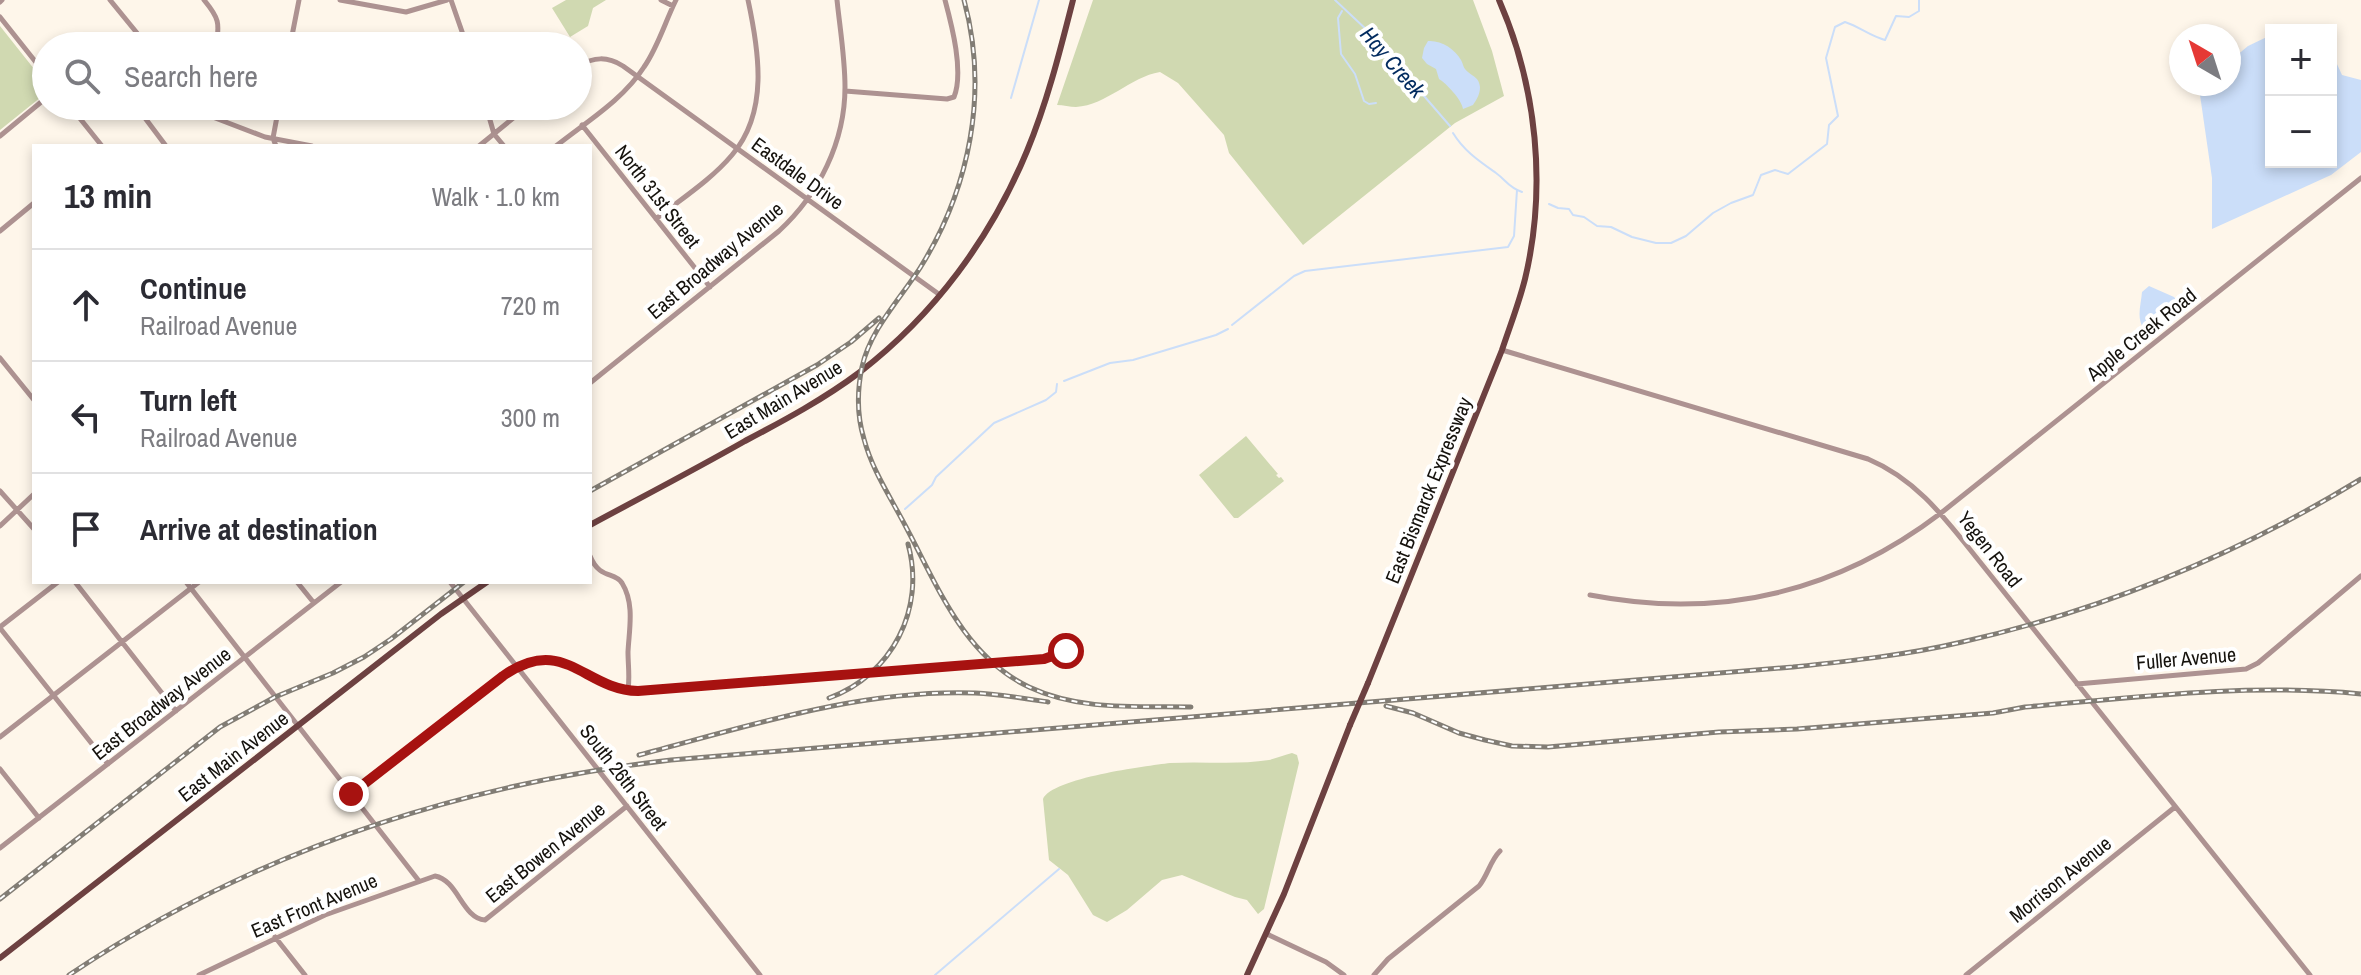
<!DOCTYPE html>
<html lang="en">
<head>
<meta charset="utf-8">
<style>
  :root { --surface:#fff; --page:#f2f2f3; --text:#2b2b33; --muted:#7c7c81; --line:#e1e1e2 }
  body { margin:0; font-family:"Archivo Narrow",sans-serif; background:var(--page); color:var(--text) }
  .controls { position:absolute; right:24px; top:24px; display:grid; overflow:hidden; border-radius:0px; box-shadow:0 4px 12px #0003 }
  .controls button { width:72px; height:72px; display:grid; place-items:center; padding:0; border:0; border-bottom:2px solid var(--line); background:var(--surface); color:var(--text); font:40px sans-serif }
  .compass { position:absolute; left:2169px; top:24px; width:72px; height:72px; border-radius:50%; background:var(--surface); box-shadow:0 4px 12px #0003; rotate:321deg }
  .stop { position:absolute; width:24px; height:24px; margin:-18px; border:6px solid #a71210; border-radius:50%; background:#fff }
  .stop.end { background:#a71210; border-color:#fff; box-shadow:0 2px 8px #0008 }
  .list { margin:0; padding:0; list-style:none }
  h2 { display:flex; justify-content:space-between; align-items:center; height:104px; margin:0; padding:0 32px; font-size:34px }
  h2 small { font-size:26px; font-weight:400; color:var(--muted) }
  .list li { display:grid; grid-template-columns:52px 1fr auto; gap:24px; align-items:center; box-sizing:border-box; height:112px; padding:0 32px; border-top:2px solid var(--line) }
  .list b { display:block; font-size:30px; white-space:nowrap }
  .list p { margin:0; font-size:26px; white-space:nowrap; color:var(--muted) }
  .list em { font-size:26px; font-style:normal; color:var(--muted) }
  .icon { flex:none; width:44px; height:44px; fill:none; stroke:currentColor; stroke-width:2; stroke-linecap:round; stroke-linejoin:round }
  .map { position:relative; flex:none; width:2361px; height:975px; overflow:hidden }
  .search { position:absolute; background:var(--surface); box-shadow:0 4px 12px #0003; left:32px; top:32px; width:560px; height:88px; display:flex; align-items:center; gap:20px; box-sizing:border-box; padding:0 28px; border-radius:44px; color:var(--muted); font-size:30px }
  .panel { position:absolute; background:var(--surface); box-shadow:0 4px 12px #0003; left:32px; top:144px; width:560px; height:440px; border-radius:0px }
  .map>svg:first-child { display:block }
  .green { fill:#d0d9b1 }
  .water { fill:#cbdef9 }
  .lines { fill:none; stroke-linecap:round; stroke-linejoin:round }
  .stream { stroke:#cbdef9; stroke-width:2 }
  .minor { stroke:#ad9291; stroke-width:5 }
  .major { stroke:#6d4141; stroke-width:6 }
  .rail-casing { stroke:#827d75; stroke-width:5 }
  .rail { stroke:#fff; stroke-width:2; stroke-dasharray:6; stroke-linecap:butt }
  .major-bridge { stroke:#6d4141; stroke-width:6 }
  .route { stroke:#a71210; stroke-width:10 }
  .labels { text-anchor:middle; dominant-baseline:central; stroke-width:8; stroke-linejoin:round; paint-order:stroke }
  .street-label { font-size:20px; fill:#15120d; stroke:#fff }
  .water-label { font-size:22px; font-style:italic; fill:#022b5f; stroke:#fff }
</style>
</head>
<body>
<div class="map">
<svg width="2361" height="975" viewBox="0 0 2361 975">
  <rect width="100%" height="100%" fill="#fef6ea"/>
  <path class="green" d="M 566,0 L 606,0 L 593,8 L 588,26 L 570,37 L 552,8 Z
    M 1093,0 L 1473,0 L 1492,51 L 1504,96 L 1455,123 L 1303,245 L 1229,153 L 1224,135 L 1178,83 L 1160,72 C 1130,77 1107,105 1076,107 C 1070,107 1063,105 1057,105 Z
    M 0,26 L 46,84 L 46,93 L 0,130 Z
    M 1246,436 L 1278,474 L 1276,475 L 1279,478 L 1281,477 L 1284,481 L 1238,518 L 1234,518 L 1199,475 Z
    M 1292,753 L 1297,755 L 1299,763 L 1264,909 L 1258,914 L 1247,900 L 1235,897 L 1182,875 L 1162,880 L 1127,910 L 1107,922 L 1093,915 L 1068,875 L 1049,860 L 1043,799 C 1052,778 1146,766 1170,763 C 1203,761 1237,765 1269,760 C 1277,758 1285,755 1292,753 Z"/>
  <path class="water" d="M 2271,35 L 2271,162 L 2331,162 L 2331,51 L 2342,75 L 2361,80 L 2361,152 L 2331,175 L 2212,229 L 2212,178 L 2199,88 L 2204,84 L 2229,84 L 2229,62 L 2248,46 Z
    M 1428,41 C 1441,40 1455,49 1461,60 C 1464,66 1463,68 1468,72 C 1474,77 1479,78 1480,87 C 1480,94 1477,99 1473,105 L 1463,109 C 1462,100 1446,83 1439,79 L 1436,69 L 1427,64 L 1422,58 L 1424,48 Z
    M 2149,286 L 2174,297 L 2177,301 L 2154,323 L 2144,329 C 2136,318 2141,305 2142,292 Z"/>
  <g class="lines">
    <path class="stream" d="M 1335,0 L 1386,48 L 1400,72 L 1418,89 L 1450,126
      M 1342,11 L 1338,18 L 1341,54 L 1355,74 L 1364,101 L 1369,104 L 1376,103
      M 1011,98 L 1039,0
      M 1453,133 C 1464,151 1479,161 1496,173 C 1507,181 1508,187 1522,192
      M 1549,204 L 1558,208 L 1569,209 L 1573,215 L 1584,217 L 1597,226 L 1611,227 L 1632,237 L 1656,243 L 1671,243 L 1686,236 L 1713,213 L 1731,203 L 1753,195 L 1761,175 L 1775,170 L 1788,174 L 1827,144 L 1829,125 L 1838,116 L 1826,58 L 1835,27 L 1845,22 C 1860,27 1870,36 1885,40 L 1896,16 L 1909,17 L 1919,11 L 1919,0
      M 1232,325 L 1294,276 L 1305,271 L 1508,247 L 1514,236 L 1517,190
      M 1064,381 L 1110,363 L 1133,360 L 1216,335 L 1228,329
      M 905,509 L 932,485 L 936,477 L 994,423 L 1046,400 L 1056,392 L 1057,384
      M 935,975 L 1059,869"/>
    <path class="minor" d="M 110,0 L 137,33 L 141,46
      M 204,0 C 219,18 220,23 216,46
      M 340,0 L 406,12 L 447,0
      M 451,0 L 467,46
      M 661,0 L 673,6
      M 0,2 L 2,0
      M 0,17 L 46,75
      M 290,46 L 299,0
      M 578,66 C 594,57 607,56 623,66 L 940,295
      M 845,91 L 947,99 L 954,97 C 964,72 952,26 945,0
      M 70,106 L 102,146
      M 149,106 L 145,118 L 166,146
      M 184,106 L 265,137 L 312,146
      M 486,106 L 494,134 L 504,146
      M 79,117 L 92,106
      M 582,125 L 710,287
      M 0,136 L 46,98
      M 273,138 L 279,106
      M 273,138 L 276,146
      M 479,146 L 528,106
      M 556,146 C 586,122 623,100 644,67 C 658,47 665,22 676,0
      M 656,219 C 681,199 711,180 732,155 C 769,112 759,51 748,0
      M 0,231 L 34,203
      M 1502,350 L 1868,459 C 1918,480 1947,521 1980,562 L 2310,975
      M 0,358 L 34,400
      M 590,383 L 779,231 C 819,194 845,142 845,87 C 845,58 840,29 837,0
      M 0,491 L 34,529
      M 0,526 L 34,494
      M 590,556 C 600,580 614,571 622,583 C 635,604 629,630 628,652 C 628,665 630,677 628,690
      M 75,582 L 176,711
      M 186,582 L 419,881
      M 297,582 L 314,603
      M 450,582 L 760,975
      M 1590,595 C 1719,620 1836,593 1941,513 L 2361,178
      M 0,627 L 58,582
      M 0,628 L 108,764
      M 2077,684 L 2246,669 L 2258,663 L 2361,576
      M 0,737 L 199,582
      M 0,769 L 39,818
      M 351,794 L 503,676 C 562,634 585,689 638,691 L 1044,659 L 1066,651
      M 0,848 L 341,582
      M 1267,934 L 1326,962 L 1344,975
      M 275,937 L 305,975
      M 199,975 L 325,915 L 435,876 C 458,880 462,918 485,920 L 627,806
      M 1374,975 L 1388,959 L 1479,886 C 1488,875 1490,861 1500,851
      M 1966,975 L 2175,807"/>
    <path class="major" d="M 590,525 C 642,497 694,470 745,441 C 785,420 824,399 860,372 C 934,315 991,238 1027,151 C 1047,103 1060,51 1073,0
      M 1368,683 L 1502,350 C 1510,326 1519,303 1525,279 C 1547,187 1537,87 1499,0
      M 0,958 L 441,614 L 487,582
      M 1247,975 L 1284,894 L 1350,725"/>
    <defs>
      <path id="rail" d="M 964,0 C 989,92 970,188 920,268 C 900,299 870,330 862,367 C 857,391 857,416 864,439 C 872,470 891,498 906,527 C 938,587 964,656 1029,687 C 1080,711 1136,706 1191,707
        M 590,491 L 817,365 L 851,342 L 879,318
        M 829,698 C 892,675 926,609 908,544
        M 1386,706 L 1413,713 L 1459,733 L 1485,740 L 1512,746 L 1548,747 L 1719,732 L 1797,729 L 1993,713 L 2025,707 C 2137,697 2249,683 2361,694
        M 639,755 C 749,726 860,689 975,693 C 999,694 1023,698 1048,702
        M 0,899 L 220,727 L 275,697 L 333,673 L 364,657 L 391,639 L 464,582
        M 69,975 C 251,853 454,785 671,760 L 1793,667 C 1850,661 1907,655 1962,642 C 2103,610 2238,554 2361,479"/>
    </defs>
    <use href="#rail" class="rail-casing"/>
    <use href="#rail" class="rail"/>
    <path class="major-bridge" d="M 1350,725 L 1368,683"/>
  </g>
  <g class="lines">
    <path class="route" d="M 351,794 L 503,676 C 564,633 584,690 638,691 L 1044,659 L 1066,651"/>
  </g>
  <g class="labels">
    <g class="street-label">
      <text transform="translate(798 173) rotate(36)">Eastdale Drive</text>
      <text transform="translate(658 196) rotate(52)">North 31st Street</text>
      <text transform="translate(715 260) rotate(-40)">East Broadway Avenue</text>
      <text transform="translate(2141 334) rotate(-39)">Apple Creek Road</text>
      <text transform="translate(783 399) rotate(-31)">East Main Avenue</text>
      <text transform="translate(1428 490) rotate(-68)">East Bismarck Expressway</text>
      <text transform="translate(1990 549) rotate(52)">Yegen Road</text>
      <text transform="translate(2186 658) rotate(-5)">Fuller Avenue</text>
      <text transform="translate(161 703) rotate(-38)">East Broadway Avenue</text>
      <text transform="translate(233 756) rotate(-38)">East Main Avenue</text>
      <text transform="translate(624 777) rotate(52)">South 26th Street</text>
      <text transform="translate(545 852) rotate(-39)">East Bowen Avenue</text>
      <text transform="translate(2060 879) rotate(-39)">Morrison Avenue</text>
      <text transform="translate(314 905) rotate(-23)">East Front Avenue</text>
    </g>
    <g class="water-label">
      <text transform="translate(1393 62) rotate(49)">Hay Creek</text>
    </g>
  </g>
</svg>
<div class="controls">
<button>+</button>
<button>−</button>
</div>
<svg class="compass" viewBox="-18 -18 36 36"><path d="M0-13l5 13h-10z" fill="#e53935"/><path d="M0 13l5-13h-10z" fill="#7c7c81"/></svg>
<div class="stop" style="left:1066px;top:651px"></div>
<div class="stop end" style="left:351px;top:794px"></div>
<div class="search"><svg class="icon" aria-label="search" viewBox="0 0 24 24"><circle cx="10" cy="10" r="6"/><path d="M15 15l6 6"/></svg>Search here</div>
<section class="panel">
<h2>13 min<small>Walk · 1.0 km</small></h2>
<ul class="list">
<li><svg class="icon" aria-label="ahead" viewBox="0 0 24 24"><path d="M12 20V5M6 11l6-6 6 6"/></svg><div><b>Continue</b><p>Railroad Avenue</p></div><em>720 m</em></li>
<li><svg class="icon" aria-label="left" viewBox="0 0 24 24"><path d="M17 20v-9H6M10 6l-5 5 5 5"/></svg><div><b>Turn left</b><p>Railroad Avenue</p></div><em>300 m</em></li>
<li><svg class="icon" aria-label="arrive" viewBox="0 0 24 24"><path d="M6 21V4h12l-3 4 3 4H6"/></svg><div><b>Arrive at destination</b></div></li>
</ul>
</section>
</div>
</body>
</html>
